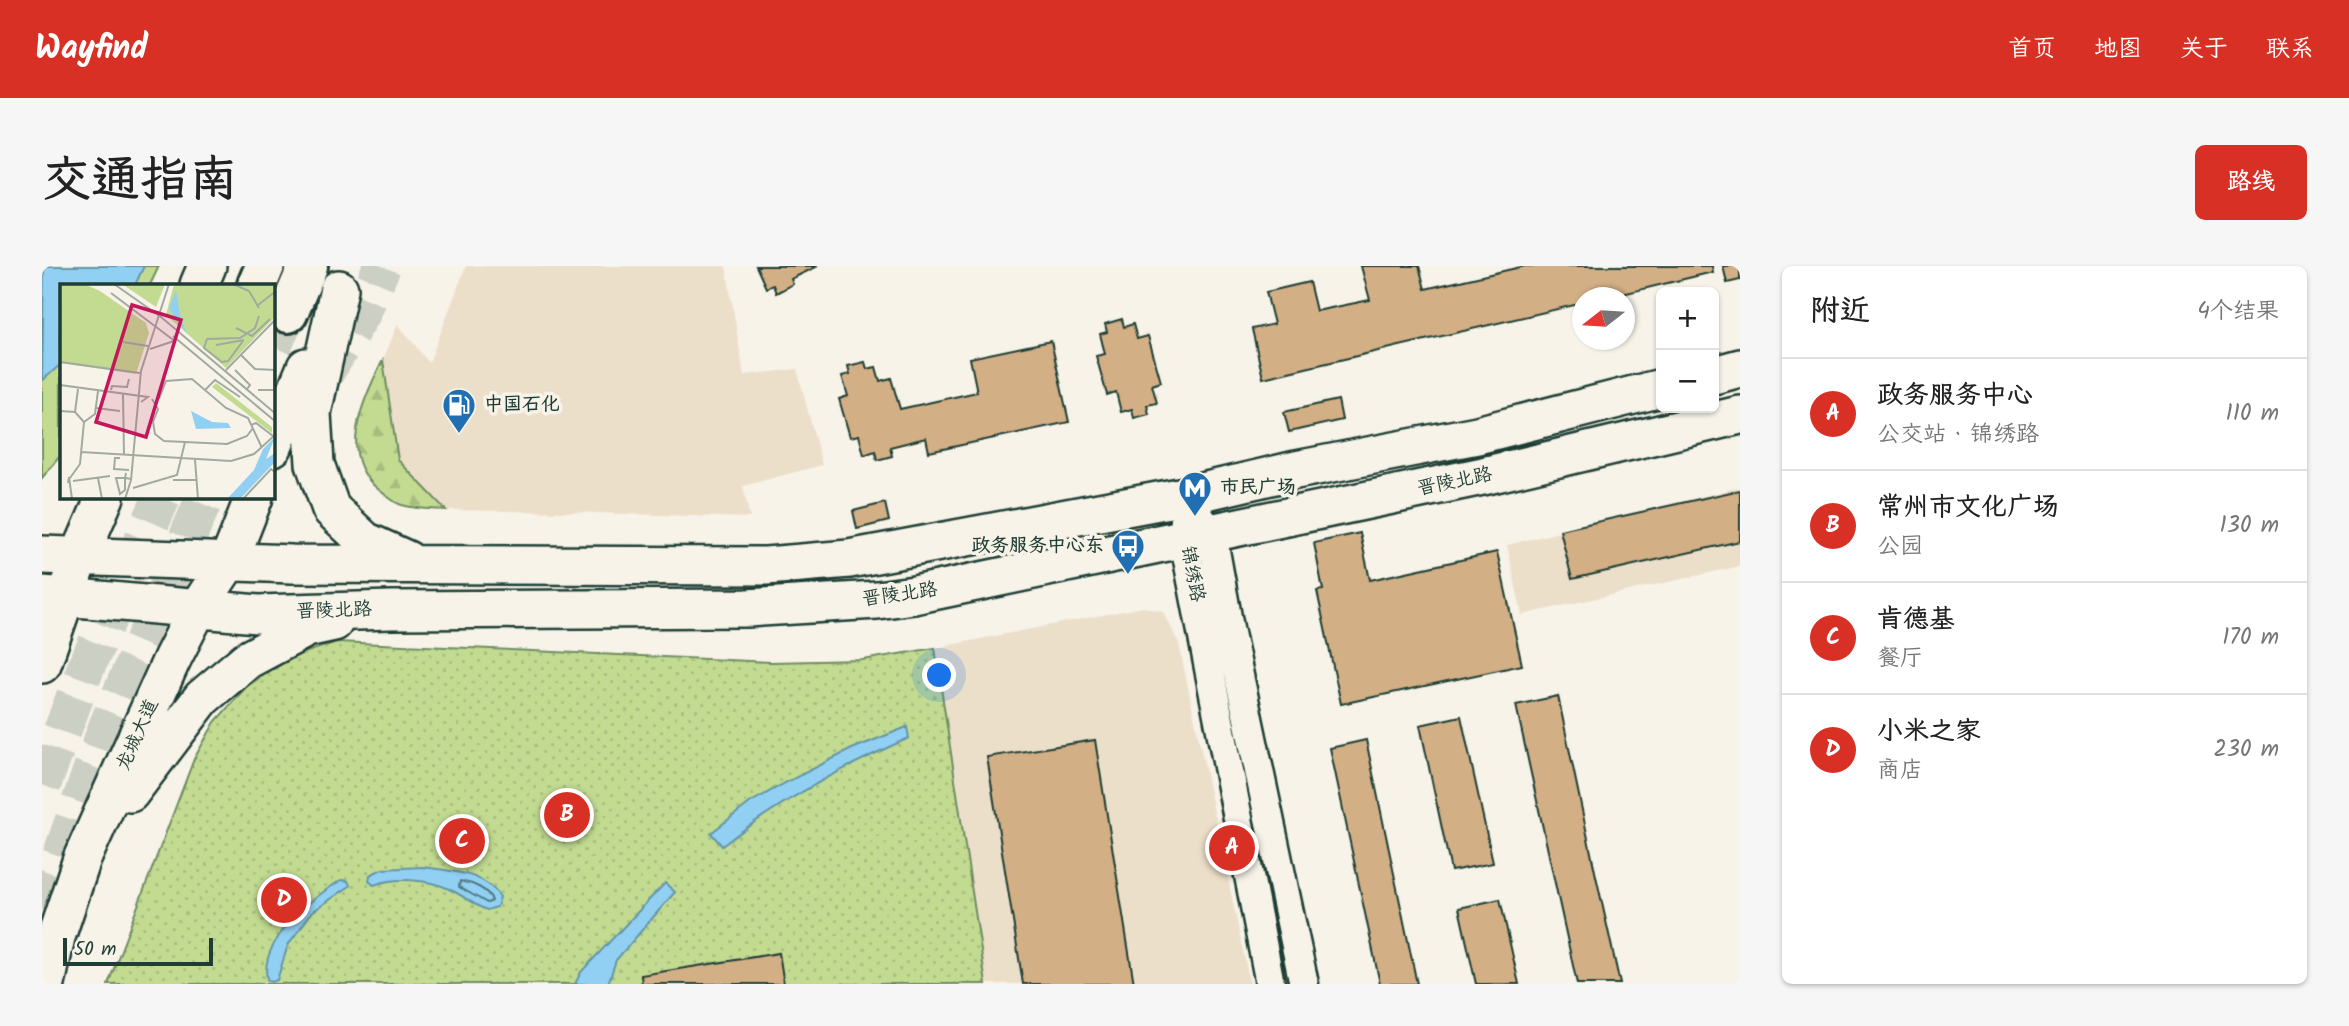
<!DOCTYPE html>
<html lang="zh">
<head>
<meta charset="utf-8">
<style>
  :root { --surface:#fff; --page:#f6f6f6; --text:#222; --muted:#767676; --line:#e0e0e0; --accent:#d93025 }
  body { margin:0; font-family:Kalam,"LXGW WenKai TC",sans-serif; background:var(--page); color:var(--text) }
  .controls { position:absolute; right:21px; top:21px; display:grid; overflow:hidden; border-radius:10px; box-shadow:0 2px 5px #0004 }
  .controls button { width:63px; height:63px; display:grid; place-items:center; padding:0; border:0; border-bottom:2px solid var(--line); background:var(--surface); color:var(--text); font:35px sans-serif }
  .compass { position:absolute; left:1530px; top:21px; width:63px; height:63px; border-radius:50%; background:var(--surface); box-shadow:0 2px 5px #0004; rotate:253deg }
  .scale { position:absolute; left:21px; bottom:18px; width:150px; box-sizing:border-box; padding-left:7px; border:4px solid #1f3d34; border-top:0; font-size:19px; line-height:24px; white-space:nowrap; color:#1f3d34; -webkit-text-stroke:5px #f7f3e8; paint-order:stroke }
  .you { position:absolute; left:898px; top:410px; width:24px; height:24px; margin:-18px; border:5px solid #fff; border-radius:50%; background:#1a73e8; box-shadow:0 0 0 10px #1a73e833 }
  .badge { display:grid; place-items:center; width:46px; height:46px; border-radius:50%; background:var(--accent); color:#fff; font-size:23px; font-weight:700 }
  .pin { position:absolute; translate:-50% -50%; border:4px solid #fff; box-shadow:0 2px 7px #0006 }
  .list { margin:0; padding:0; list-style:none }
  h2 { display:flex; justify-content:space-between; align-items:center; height:91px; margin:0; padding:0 28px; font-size:30px }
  h2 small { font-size:23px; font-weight:400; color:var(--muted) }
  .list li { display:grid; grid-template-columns:46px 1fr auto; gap:21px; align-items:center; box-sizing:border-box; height:112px; padding:0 28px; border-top:2px solid var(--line) }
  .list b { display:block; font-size:26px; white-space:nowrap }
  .list p { margin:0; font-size:23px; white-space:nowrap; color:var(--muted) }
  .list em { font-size:23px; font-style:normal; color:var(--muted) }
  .map { position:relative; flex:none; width:1698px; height:718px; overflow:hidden; border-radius:10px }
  header { display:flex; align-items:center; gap:42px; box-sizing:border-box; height:98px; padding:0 35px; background:var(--accent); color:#fff }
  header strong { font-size:33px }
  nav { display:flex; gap:38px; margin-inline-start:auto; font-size:24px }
  .intro { display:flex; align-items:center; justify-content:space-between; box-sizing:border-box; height:168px; padding:0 42px }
  h1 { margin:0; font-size:49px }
  .button { padding:18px 32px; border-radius:10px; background:var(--accent); color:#fff; font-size:24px; font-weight:700 }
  main { display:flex; gap:42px; padding:0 42px }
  aside { flex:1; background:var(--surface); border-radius:10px; box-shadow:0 2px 5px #0004 }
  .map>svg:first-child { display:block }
  .built { fill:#ecdfca }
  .green { fill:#c2db91; stroke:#708c62; stroke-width:2 }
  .forest { fill:url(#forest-firs); stroke:#708c62; stroke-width:2 }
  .park { fill:url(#park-dots); stroke:#708c62; stroke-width:2 }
  .water { fill:#92d0f3; stroke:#6495a7; stroke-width:2 }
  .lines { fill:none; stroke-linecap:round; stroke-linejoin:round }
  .shore { stroke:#4d7880; stroke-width:2 }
  .building { fill:#d3af85; stroke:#1f3d34; stroke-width:2 }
  .highway-tunnel { stroke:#cccfc4; stroke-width:38; stroke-dasharray:38 19; stroke-linecap:butt }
  .minor-casing { stroke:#1f3d34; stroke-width:33 }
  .major-casing { stroke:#1f3d34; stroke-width:42 }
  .highway-casing { stroke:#1f3d34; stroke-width:44 }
  .minor { stroke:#f7f3e8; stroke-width:28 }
  .major { stroke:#f7f3e8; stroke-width:37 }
  .highway { stroke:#f7f3e8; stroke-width:38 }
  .labels { text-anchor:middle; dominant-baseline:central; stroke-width:7; stroke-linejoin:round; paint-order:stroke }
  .poi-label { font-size:19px; font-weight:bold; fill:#1f3d34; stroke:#f7f3e8; text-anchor:start }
  .street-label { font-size:19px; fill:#1f3d34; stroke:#f7f3e8 }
  .inset-road { fill:none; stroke:#a1aaa0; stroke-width:2 }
  .view { fill:#c2185b; fill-opacity:0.15; stroke:#c2185b; stroke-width:3.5 }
  .inset-edge { fill:none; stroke:#1f3d34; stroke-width:3.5 }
</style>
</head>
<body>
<header>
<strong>Wayfind</strong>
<nav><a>首页</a><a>地图</a><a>关于</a><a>联系</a></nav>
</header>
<div class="intro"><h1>交通指南</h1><a class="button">路线</a></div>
<main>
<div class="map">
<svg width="1698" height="718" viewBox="0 0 1698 718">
  <defs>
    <pattern id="forest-firs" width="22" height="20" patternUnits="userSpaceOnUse" patternTransform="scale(1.75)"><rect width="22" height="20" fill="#c2db91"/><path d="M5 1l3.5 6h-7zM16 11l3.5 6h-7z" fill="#a6bd7e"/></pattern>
    <pattern id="park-dots" width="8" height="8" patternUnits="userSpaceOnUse" patternTransform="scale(1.75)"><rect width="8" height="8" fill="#c2db91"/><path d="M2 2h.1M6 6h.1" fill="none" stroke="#a6bd7e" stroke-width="1.8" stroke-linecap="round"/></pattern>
  </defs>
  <rect width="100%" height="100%" fill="#f7f3e8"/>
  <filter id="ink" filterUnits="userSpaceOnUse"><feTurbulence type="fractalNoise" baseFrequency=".0143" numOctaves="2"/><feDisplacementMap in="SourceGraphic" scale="14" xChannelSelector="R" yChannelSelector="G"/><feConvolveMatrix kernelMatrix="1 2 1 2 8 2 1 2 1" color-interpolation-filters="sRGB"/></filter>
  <g filter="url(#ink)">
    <path class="built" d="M 424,0 L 684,0 L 702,109 L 755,103 L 780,199 L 701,220 L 708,252 L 525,246 L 404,244 L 356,194 L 341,94 L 356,58 L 387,97 Z
      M 1698,221 L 1698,300 L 1480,349 L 1465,279 Z
      M 1101,341 L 1122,346 L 1137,378 L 1208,718 L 944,718 L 893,382 Z"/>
    <path class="green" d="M 0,0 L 117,0 L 108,19 L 19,19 L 19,189 L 0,212 Z"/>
    <path class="forest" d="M 341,94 L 356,194 L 404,244 C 389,243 373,243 360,239 C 352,237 344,229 337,224 C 294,190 321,133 341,94 Z"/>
    <path class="park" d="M 295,376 L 729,396 L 821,394 L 893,382 L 944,718 L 66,718 L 152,493 L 173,456 L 205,420 L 250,391 Z"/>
    <path class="water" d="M 2,0 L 102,0 L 93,19 L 19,19 L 19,98 L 0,115 Z
      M 865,461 L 867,472 C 801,501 736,536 680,580 L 669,567 L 709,536 L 745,516 L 810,483 Z
      M 381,601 C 407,605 443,606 458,631 L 455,641 L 445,644 C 431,639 421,629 407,623 C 386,613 353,611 332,619 L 327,615 L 328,609 L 340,603 Z
      M 299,614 L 306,615 L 308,620 L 270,646 L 246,679 L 235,714 L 230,716 L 225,713 C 217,674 270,632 299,614 Z
      M 623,617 L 633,626 L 574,694 L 566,718 L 533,718 L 539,706 Z"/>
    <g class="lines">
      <path class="shore" d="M 418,615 C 429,617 447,623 450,635 L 445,637 L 417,621 Z"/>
    </g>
    <path class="building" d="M 714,0 L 776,0 L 749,13 L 751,18 L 734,27 L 731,19 L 724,22 Z
      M 1319,0 L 1377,0 L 1383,23 L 1483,0 L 1670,0 L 1671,6 L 1564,32 L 1541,32 L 1541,37 L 1221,112 L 1210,63 L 1232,58 L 1224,26 L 1267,16 L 1274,45 L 1328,34 Z
      M 1681,0 L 1698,0 L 1698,14 L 1685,17 Z
      M 1080,53 L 1082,61 L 1091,58 L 1095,73 L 1106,70 L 1119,116 L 1110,119 L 1115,137 L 1105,139 L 1107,148 L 1092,152 L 1090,143 L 1079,146 L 1074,126 L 1065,129 L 1054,90 L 1063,88 L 1058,68 L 1065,66 L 1063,58 Z
      M 1009,75 L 1027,156 L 887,186 L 884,172 L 848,181 L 850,190 L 835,194 L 833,185 L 822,189 L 817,169 L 808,171 L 797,133 L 806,130 L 800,110 L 808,108 L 806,100 L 823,96 L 825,103 L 834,101 L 838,115 L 849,112 L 858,143 L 935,126 L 928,92 Z
      M 1296,134 L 1300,154 L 1247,166 L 1242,146 Z
      M 1698,224 L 1698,275 L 1530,313 L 1518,264 Z
      M 843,237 L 847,255 L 815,263 L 811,245 Z
      M 1318,267 L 1328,314 L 1455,286 L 1480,399 L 1299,438 L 1275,325 L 1281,324 L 1272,277 Z
      M 1516,430 L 1552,601 L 1578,718 L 1535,718 L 1506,585 L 1474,439 Z
      M 1419,450 L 1451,597 L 1409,605 L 1378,459 Z
      M 1053,474 L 1092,718 L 981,718 L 945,491 Z
      M 1324,474 L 1375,718 L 1338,718 L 1288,482 Z
      M 1458,633 L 1477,718 L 1434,718 L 1417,642 Z
      M 737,687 L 742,718 L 600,718 L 599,709 Z"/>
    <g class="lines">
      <path class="highway-tunnel" d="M 231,80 L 246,47
        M 278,115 L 320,47 L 340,0
        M 0,519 L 43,404 L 120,231
        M 0,644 L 65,461 L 163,231"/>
      <defs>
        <path id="minor" d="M 1143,230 L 1170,268 L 1187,362 L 1262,718
          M 1143,253 L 1142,273 L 1228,718"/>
        <path id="major" d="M 157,19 L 165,0
          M 297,23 L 270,147 L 273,198 L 289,243 L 323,275 L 365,294
          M 1672,109 L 1698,102
          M 231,181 L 264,101
          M 0,289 L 250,298 L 724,300 L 807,293 L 1143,230 L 1254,204 L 1435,169 L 1619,122
          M 0,329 L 216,348 L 349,344 L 705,342 L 835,334 L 872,329 L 1441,210 L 1698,149
          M 0,398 L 38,289 L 63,231
          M 88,527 L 160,432 L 205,394 L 265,362 L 292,356
          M 4,718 L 14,671 L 40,593 L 130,393 L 156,342 L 187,295 L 212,231"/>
        <path id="highway" d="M 215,19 L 223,0
          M 246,47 L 266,0"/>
      </defs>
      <use href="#minor" class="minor-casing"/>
      <use href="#major" class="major-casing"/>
      <use href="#highway" class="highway-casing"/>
      <use href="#minor" class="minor"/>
      <use href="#major" class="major"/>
      <use href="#highway" class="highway"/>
    </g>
  </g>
  <defs>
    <symbol id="fuel-pin" viewBox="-11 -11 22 30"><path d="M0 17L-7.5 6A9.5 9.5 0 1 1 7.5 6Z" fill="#1f6fb2" stroke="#f7f3e8"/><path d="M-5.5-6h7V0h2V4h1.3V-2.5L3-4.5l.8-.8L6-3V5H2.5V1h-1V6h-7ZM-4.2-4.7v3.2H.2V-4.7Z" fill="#fff"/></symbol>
    <symbol id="metro-pin" viewBox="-11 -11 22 30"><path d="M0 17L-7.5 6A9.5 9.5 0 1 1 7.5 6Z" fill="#1f6fb2" stroke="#f7f3e8"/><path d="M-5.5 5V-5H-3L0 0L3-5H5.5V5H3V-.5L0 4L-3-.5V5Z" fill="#fff"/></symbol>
    <symbol id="bus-pin" viewBox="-11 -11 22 30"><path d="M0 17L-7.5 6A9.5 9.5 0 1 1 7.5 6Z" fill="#1f6fb2" stroke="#f7f3e8"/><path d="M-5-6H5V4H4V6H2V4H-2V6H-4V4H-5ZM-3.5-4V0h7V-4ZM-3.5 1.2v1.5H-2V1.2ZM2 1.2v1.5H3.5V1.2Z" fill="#fff"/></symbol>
  </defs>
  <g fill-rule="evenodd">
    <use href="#fuel-pin" x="398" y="120" width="38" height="52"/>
    <use href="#metro-pin" x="1134" y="203" width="38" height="52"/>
    <use href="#bus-pin" x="1067" y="261" width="38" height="52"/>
  </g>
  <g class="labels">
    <g class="poi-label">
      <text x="442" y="139">中国石化</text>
      <text x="1178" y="222">市民广场</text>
      <text x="1062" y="280" text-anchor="end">政务服务中心东</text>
    </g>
    <g class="street-label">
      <text transform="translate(1413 216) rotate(-12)">晋陵北路</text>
      <text transform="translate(1150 308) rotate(79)">锦绣路</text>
      <text transform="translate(858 329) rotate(-8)">晋陵北路</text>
      <text transform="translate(292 345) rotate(-2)">晋陵北路</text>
      <text transform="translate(96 469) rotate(-66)">龙城大道</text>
    </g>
  </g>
  <g transform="translate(18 18)">
    <rect width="215" height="215" fill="#f7f3e8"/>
    <path d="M 114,0 L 215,0 L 215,33 L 166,84 L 106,31 Z" fill="#c2db91"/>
    <path d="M 156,99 L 212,143 L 212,149 L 152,103 Z" fill="#c2db91"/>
    <path d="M 0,0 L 24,0 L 40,7 L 86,39 L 89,49 L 76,90 L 0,79 ZM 62,0 L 105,0 L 96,23 Z" fill="#c2db91"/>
    <path d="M 116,6 L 120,31 L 127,50 L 109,25 ZM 131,127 L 152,138 L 168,139 L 171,144 L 136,145 ZM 215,153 L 206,175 L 215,169 L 215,184 L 213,180 L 180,215 L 167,215 L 194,186 L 203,165 Z" fill="#92d0f3"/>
    <path class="inset-road" d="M 54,0 L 101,33 L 216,130M 173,0 L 189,7 L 199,24M 51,9 L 116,58M 198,21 L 216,7M 176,44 L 192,52 L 210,35M 113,52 L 216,138M 146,55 L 180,54 L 195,44 L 199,32M 147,55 L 144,64 L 162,78 L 168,77 L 183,57M 63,58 L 88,62M 156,61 L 184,56M 90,65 L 114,57M 181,71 L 195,85 L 216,86M 0,78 L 80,89M 166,86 L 216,35M 175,86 L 190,101 L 187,105M 0,101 L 88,113 L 81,118M 51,106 L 52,102 L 67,103 L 69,95M 145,106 L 155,96 L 180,113M 198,106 L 214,106 L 214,86M 63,110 L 64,171M 92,115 L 98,125 L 93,138 L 95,150 L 104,157 L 167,160 L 187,152 L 193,144M 99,115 L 106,97 L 132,95 L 166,124 L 188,134 L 202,164M 36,124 L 60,127M 0,127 L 15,128 L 24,138M 15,128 L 18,105M 191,141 L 196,139 L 213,152M 21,168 L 171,177 L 194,170 L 216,150M 60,174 L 55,174 L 54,185 L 69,186M 135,176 L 138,215M 66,189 L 65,194 L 65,206 L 60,210 L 56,194 L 65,194 L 72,195M 10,194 L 20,180 L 24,138 L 35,130 L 38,107M 38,194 L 42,215M 113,196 L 137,196M 13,197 L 50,192M 8,199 L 9,193 L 12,215M 73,204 L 117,191 L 125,158M 65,215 L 71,196 L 81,87 L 109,0M 183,215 L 211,185 L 216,189"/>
    <path class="view" d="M 72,21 L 121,36 L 86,153 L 36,138 Z"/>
    <rect width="215" height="215" class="inset-edge"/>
  </g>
</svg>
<div class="controls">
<button>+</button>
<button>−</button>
</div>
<svg class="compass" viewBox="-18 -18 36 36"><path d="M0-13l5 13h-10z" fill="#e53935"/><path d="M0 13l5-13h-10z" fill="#767676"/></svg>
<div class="scale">50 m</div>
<div class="you"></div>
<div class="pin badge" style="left:1190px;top:582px">A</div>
<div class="pin badge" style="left:525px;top:549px">B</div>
<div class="pin badge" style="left:420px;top:575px">C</div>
<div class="pin badge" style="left:242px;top:634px">D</div>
</div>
<aside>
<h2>附近<small>4个结果</small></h2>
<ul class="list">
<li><span class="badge">A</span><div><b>政务服务中心</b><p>公交站 · 锦绣路</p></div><em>110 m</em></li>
<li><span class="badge">B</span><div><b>常州市文化广场</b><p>公园</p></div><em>130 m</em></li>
<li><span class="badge">C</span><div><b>肯德基</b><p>餐厅</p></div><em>170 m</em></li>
<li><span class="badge">D</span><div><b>小米之家</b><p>商店</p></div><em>230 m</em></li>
</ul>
</aside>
</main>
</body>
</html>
